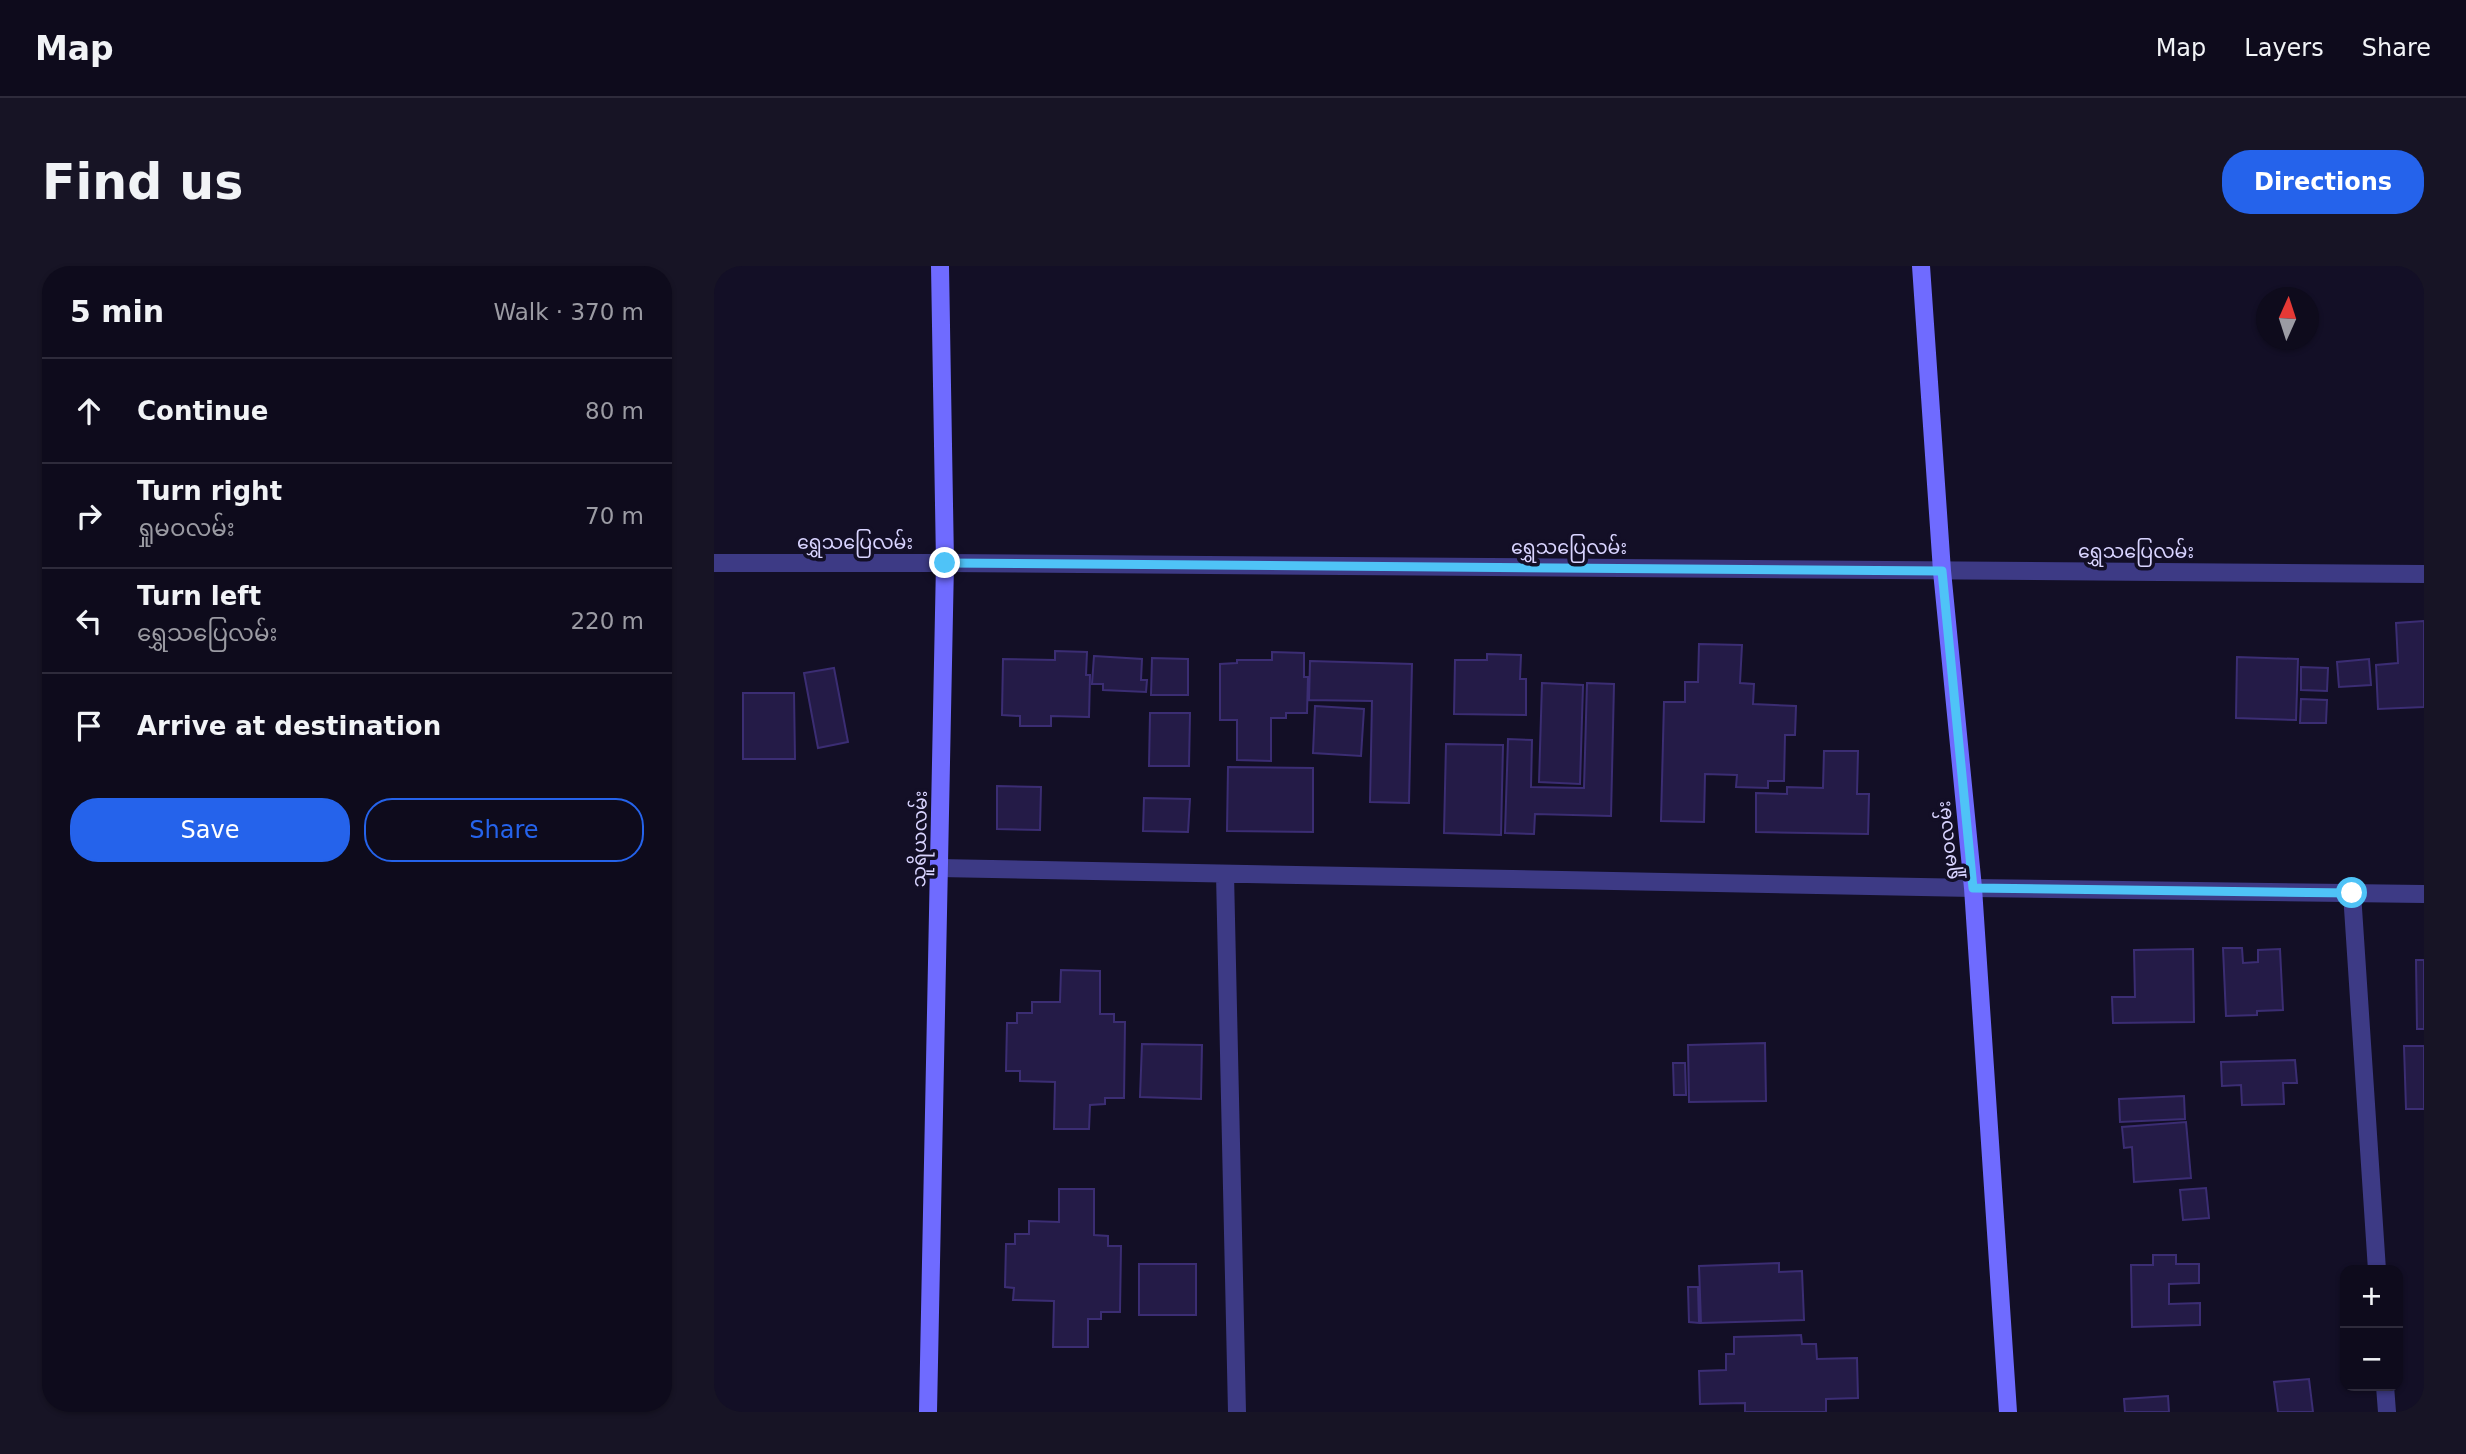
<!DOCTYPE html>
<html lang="en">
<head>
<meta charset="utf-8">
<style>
  :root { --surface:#0e0b1c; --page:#171425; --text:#f1f3f6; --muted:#9b9ba3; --line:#2e2b3b; --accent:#2563eb }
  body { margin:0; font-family:"DejaVu Sans","Noto Sans Myanmar",sans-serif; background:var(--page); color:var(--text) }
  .controls { position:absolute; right:21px; bottom:21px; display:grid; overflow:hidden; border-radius:14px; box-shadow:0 2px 5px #0004 }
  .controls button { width:63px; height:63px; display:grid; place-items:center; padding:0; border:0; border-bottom:2px solid var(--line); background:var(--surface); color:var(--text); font:35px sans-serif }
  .compass { position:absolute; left:1542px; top:21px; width:63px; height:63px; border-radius:50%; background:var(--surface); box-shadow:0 2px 5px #0004; rotate:3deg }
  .stop { position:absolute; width:21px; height:21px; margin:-16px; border:5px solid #4fc3f7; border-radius:50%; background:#fff }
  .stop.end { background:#4fc3f7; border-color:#fff; box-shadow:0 2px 7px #0008 }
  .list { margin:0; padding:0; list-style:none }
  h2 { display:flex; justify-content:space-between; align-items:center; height:91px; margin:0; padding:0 28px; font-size:30px }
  h2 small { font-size:23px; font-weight:400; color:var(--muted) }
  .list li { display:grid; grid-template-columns:46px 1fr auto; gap:21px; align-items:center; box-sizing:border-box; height:105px; padding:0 28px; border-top:2px solid var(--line) }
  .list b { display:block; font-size:26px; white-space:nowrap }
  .list p { margin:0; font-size:23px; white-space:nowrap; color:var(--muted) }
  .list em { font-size:23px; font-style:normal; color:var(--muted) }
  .actions { display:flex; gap:14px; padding:21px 28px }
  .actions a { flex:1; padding:16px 0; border:2px solid var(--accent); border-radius:28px; text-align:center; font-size:24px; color:var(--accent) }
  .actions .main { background:var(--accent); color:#fff }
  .icon { flex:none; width:38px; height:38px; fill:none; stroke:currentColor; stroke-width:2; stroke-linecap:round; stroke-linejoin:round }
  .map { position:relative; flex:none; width:1710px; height:1146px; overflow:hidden; border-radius:28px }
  header { display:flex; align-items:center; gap:42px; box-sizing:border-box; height:98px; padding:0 35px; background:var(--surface); border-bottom:2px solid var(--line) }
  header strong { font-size:33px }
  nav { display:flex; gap:38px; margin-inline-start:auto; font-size:24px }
  .intro { display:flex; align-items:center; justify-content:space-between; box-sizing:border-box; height:168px; padding:0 42px }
  h1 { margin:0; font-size:49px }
  .button { padding:18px 32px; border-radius:28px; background:var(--accent); color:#fff; font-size:24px; font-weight:700 }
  main { display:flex; gap:42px; padding:0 42px }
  aside { flex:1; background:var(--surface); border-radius:28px; box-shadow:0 2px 5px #0004 }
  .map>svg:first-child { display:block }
  .building { fill:#241b47; stroke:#3b2d73; stroke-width:2 }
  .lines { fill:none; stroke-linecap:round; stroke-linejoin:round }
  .street { stroke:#3d3a85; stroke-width:18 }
  .secondary { stroke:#6f6bff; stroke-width:18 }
  .route { stroke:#4fc3f7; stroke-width:9 }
  .labels { text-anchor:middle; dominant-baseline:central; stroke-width:7; stroke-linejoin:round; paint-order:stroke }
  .street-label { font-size:19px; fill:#d9d4ff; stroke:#130f26 }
</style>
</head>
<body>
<header>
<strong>Map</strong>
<nav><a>Map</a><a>Layers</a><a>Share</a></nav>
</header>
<div class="intro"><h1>Find us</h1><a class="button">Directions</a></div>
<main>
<aside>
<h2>5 min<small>Walk · 370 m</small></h2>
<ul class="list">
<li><svg class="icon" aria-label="ahead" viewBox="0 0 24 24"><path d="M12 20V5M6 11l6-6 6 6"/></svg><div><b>Continue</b></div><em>80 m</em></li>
<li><svg class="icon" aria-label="right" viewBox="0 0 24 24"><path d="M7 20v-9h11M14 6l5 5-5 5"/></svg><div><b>Turn right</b><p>ရှုမဝလမ်း</p></div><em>70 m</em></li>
<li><svg class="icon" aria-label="left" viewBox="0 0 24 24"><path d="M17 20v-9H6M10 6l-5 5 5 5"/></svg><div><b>Turn left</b><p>ရွှေသပြေလမ်း</p></div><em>220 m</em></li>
<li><svg class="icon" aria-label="arrive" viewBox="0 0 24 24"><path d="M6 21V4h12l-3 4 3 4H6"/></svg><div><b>Arrive at destination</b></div></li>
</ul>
<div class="actions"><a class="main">Save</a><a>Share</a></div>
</aside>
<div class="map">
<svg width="1710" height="1146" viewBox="0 0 1710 1146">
  <rect width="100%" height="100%" fill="#130f26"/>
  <path class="building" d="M 1710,355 L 1710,441 L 1664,443 L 1662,399 L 1684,397 L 1682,357 Z
    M 985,378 L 1028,379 L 1026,417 L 1040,418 L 1039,438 L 1082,440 L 1081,469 L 1071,469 L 1070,515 L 1054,515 L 1054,522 L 1022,521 L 1023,509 L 991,508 L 990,556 L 947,555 L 950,436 L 971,436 L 971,416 L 984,416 Z
    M 341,385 L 373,386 L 372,409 L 376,409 L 375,451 L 337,450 L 337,460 L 306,460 L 306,450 L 288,449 L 289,393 L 341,394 Z
    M 558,386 L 590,387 L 590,411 L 594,411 L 593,447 L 572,447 L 572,452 L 557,452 L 557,495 L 523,494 L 523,454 L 506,454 L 506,398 L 523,397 L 523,394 L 558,394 Z
    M 773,388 L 807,389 L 806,413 L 812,413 L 812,449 L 740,448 L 741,394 L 773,394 Z
    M 380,390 L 428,393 L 427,414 L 433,414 L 432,426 L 389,424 L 389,418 L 378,418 Z
    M 1523,391 L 1584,393 L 1582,454 L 1522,452 Z
    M 438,392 L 474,393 L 474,429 L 437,429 Z
    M 1655,393 L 1657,419 L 1625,421 L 1623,396 Z
    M 596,395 L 698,398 L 695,537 L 656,536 L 658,435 L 595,434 Z
    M 1587,401 L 1614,402 L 1613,425 L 1587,424 Z
    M 120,402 L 134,476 L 104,482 L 90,407 Z
    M 828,417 L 869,419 L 866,518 L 825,516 Z
    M 873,417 L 900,418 L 897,550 L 821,548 L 820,568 L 791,567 L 794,473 L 818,474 L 817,521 L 870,522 Z
    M 29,427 L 80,427 L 81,493 L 29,493 Z
    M 1587,433 L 1613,434 L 1612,457 L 1586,457 Z
    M 601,440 L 650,443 L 647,490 L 599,487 Z
    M 436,447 L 476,447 L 475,500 L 435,500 Z
    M 732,478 L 789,479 L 787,569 L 730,567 Z
    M 1110,485 L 1144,485 L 1143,528 L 1155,528 L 1154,568 L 1042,566 L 1042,527 L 1073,528 L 1073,521 L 1109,522 Z
    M 514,501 L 599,502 L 599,566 L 513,565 Z
    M 283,520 L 327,521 L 326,564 L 283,563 Z
    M 430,532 L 476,533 L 474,566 L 429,565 Z
    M 1509,682 L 1528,682 L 1529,697 L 1544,696 L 1544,684 L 1566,683 L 1569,744 L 1543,745 L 1543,749 L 1512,750 Z
    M 1479,683 L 1480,756 L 1399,757 L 1398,731 L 1421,731 L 1420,684 Z
    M 1702,694 L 1710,694 L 1710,763 L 1703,763 Z
    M 347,704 L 386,705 L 386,748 L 400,748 L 400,756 L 411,756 L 410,832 L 391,832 L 391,838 L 376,839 L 375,863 L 340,863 L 341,816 L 306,815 L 306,805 L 292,805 L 293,757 L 303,757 L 303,747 L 318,747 L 318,736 L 346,736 Z
    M 1051,777 L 1052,835 L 975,836 L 974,779 Z
    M 428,778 L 488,779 L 487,833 L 426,831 Z
    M 1690,780 L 1710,780 L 1710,843 L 1692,843 Z
    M 1581,794 L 1583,817 L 1569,817 L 1570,838 L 1528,839 L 1527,819 L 1508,820 L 1507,796 Z
    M 959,797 L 971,797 L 972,829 L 960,829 Z
    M 1470,830 L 1471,853 L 1406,856 L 1405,833 Z
    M 1472,856 L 1477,912 L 1420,916 L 1418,881 L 1410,882 L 1408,861 Z
    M 1492,922 L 1495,952 L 1469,954 L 1466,924 Z
    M 345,923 L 380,923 L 380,969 L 394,970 L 394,980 L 407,980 L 406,1046 L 387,1046 L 387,1053 L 374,1053 L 374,1081 L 339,1081 L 340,1035 L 299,1034 L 300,1022 L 291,1021 L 292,978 L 301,978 L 301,968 L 315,968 L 315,955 L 345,956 Z
    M 1439,989 L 1462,989 L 1462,998 L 1485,998 L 1485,1017 L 1455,1018 L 1455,1038 L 1486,1037 L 1486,1059 L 1418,1061 L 1417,999 L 1439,999 Z
    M 1065,997 L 1065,1006 L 1088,1005 L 1090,1054 L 987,1057 L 985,1000 Z
    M 425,998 L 482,998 L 482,1049 L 425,1049 Z
    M 974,1021 L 984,1021 L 985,1057 L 975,1056 Z
    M 1087,1069 L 1088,1078 L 1102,1078 L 1103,1093 L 1143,1092 L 1144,1132 L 1112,1133 L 1112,1146 L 1031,1146 L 1031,1137 L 986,1138 L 985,1105 L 1012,1104 L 1012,1088 L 1020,1088 L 1020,1071 Z
    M 1595,1113 L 1599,1146 L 1564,1146 L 1560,1116 Z
    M 1454,1130 L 1455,1146 L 1411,1146 L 1410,1133 Z"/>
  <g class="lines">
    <path class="street" d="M 0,297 L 231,297 L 1710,308
      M 225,602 L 1259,622 L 1710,628
      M 511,608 L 523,1146
      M 1638,627 L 1663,1004
      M 1671,1120 L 1673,1146"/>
    <path class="secondary" d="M 1207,0 L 1228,305 L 1259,622 L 1294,1146
      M 214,1146 L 231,297 L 226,0"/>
  </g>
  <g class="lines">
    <path class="route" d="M 231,297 L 1228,305 L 1259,622 L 1638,627"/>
  </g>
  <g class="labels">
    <g class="street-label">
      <text x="141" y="276">ရွှေသပြေလမ်း</text>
      <text x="855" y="281">ရွှေသပြေလမ်း</text>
      <text x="1422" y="285">ရွှေသပြေလမ်း</text>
      <text transform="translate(205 573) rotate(-89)">သူရိယလမ်း</text>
      <text transform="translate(1233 575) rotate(-96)">ရှုမဝလမ်း</text>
    </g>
  </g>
</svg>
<div class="controls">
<button>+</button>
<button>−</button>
</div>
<svg class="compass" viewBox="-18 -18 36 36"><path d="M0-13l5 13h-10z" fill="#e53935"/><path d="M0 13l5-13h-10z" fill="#9b9ba3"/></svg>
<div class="stop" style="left:1638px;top:627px"></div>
<div class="stop end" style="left:231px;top:297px"></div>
</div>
</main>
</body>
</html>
